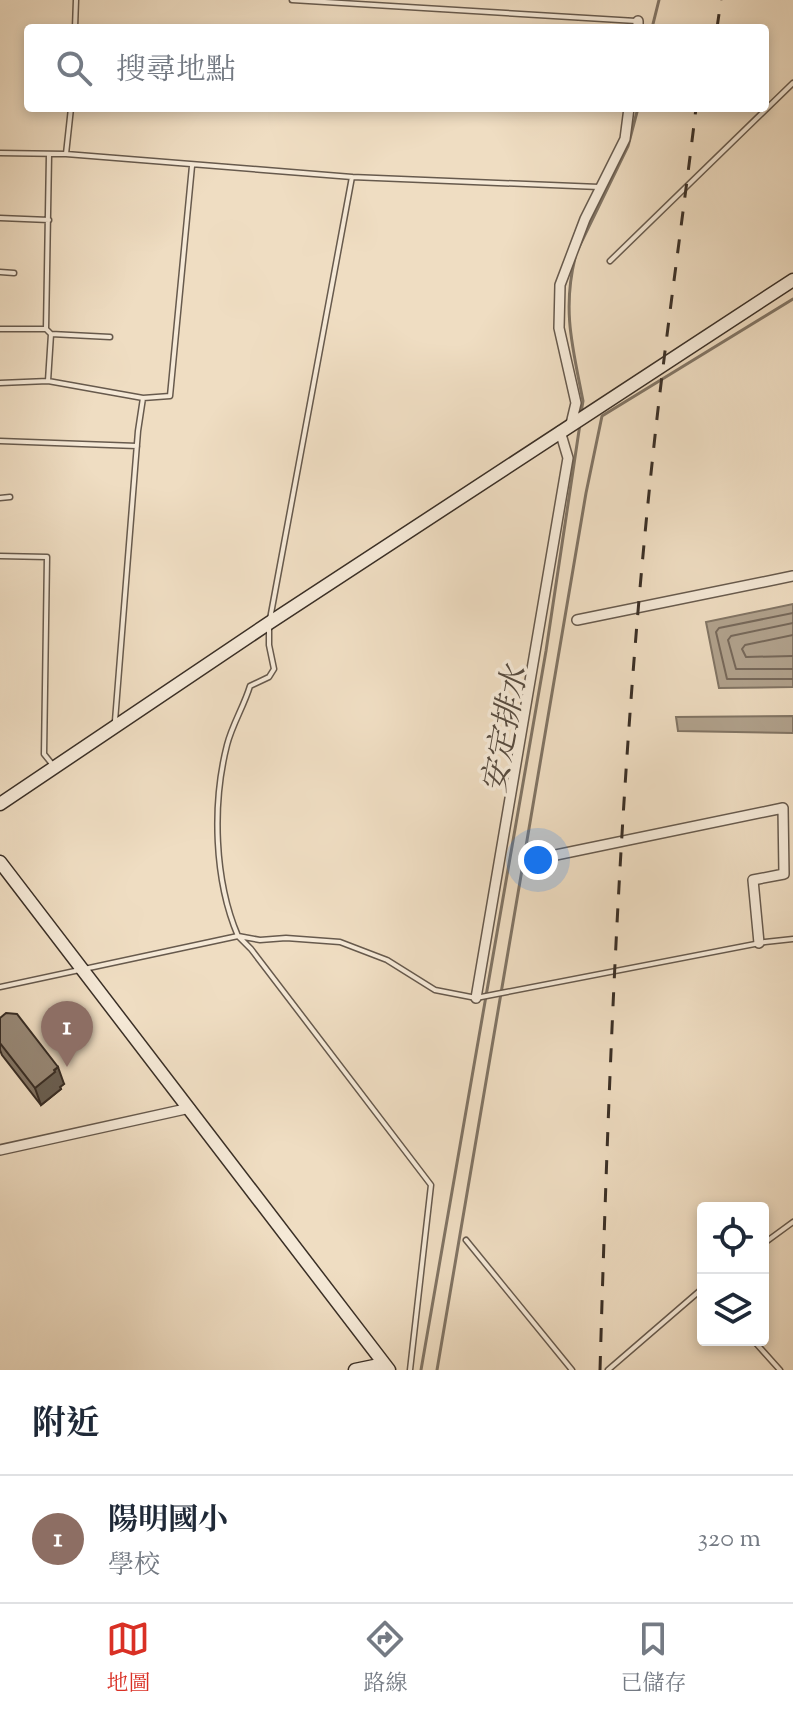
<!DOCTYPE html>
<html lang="zh-TW">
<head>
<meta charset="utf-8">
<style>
  :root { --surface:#fff; --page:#f6f6f7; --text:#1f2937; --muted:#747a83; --line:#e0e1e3; --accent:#d93025 }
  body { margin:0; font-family:"Sorts Mill Goudy","Noto Serif TC",serif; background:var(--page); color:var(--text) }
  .controls { position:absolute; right:24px; bottom:24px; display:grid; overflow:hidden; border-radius:8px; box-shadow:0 4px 12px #0003 }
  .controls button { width:72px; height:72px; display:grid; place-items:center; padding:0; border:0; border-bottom:2px solid var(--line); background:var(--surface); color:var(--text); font:40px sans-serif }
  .you { position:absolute; left:538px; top:860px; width:28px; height:28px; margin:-20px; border:6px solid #fff; border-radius:50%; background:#1a73e8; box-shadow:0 0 0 12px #1a73e833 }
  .badge { display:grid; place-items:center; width:52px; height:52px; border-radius:50%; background:var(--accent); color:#fff; font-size:26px; font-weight:700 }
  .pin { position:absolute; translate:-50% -66px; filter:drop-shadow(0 2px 4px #0008) }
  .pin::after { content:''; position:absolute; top:42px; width:28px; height:24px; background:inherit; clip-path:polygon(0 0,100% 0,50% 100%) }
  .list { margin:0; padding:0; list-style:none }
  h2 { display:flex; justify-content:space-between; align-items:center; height:104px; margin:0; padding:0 32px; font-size:34px }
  h2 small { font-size:26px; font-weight:400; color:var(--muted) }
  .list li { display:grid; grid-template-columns:52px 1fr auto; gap:24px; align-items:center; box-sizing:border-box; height:128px; padding:0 32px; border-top:2px solid var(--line) }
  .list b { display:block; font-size:30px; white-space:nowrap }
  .list p { margin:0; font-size:26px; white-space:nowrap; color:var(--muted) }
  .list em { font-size:26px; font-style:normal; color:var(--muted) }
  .icon { flex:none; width:44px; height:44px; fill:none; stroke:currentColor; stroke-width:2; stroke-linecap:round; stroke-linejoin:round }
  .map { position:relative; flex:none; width:793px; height:1370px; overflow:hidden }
  .search { position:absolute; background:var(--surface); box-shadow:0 4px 12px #0003; left:24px; right:24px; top:24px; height:88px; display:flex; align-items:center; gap:20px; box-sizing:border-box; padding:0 28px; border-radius:8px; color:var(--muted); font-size:30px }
  .sheet { height:232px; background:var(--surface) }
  nav { display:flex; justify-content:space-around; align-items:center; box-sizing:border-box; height:112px; border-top:2px solid var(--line); background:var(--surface); font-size:22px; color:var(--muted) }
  nav a { display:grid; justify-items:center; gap:4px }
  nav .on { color:var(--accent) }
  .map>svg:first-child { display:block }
  .water { fill:#b1a28d; stroke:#817464; stroke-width:2 }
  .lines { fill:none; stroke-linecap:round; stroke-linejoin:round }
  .shore { stroke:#76685a; stroke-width:2 }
  .stream { stroke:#817464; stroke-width:3 }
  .lane-casing { stroke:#675a4d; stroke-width:7 }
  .street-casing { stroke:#675a4d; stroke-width:12 }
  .secondary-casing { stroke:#3a2f26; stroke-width:15 }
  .lane { stroke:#f5e9d7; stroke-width:4 }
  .street { stroke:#f5e9d7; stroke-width:9 }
  .secondary { stroke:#f5e9d7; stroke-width:12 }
  .rail { stroke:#3a2f26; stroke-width:3; stroke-dasharray:14 14; stroke-linecap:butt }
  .wall { fill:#837666; stroke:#3a2f26; stroke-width:2 }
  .shaded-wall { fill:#6a6053; stroke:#3a2f26; stroke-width:2 }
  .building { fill:#988977; stroke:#3a2f26; stroke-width:2 }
  .labels { text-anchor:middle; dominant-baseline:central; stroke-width:7; stroke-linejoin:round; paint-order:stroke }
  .water-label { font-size:32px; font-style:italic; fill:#584c40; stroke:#f5e9d7 }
</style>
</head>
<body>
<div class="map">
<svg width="793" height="1370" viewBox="0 0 793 1370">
  <rect width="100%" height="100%" fill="#efddc2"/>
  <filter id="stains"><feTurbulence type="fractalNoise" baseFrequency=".0025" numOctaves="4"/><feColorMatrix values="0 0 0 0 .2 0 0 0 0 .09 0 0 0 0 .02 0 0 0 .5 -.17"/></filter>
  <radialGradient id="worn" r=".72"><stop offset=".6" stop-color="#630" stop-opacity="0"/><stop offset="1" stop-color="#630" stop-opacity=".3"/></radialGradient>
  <path class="water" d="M 793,604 L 793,687 L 719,688 L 706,622 Z
    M 793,716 L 793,733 L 678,731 L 676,717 Z"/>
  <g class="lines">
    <path class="shore" d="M 793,613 L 719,628 L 716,632 L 727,679 L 793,679
      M 793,623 L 731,636 L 728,640 L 736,669 L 793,669
      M 793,635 L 745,645 L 742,649 L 746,657 L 793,656"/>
    <path class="stream" d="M 652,28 L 659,0
      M 577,251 L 628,146 L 638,108
      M 575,258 C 562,311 573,349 583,401 L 581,413
      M 421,1370 L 546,651 L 580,424
      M 437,1370 L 586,493 L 602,416 L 793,299"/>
    <defs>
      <path id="lane" d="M 292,0 L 636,21
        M 75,28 L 76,0
        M 0,153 L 66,154 L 352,177 L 599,187
        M 66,154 L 71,108
        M 0,218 L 49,220
        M 610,261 L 793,83
        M 0,272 L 14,273
        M 0,329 L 46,329
        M 51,334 L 110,337
        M 48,381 L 51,334 L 46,329 L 49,155
        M 0,383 L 48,381 L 143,398
        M 0,441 L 137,446
        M 0,498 L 10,497
        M 0,556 L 47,557 L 44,754 L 52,764
        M 270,619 L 352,177
        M 269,627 L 269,645 L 274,669 L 269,677 L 250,686 C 244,706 232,725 227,745 C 212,804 214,880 238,936 L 260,940 L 286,938 L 340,942 L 387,960 L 435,990 L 476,998 L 765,942 L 793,939
        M 115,721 L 138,431 L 143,398 L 170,396 L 192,166
        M 0,987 L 238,936 L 251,949 L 431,1185 L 410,1370
        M 466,1240 L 572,1370
        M 763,1244 L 793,1222
        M 753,1340 L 780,1370
        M 608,1370 L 703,1288"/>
      <path id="street" d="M 638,28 L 638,21
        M 571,424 L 576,403 L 559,328 L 560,285 L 585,219 L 625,139 L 629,108
        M 577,620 L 793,576
        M 551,856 L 783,808 L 784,874 L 753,880 L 759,943
        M 476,998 L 568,458 L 560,431
        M 0,1150 L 190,1108"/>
      <path id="secondary" d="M 0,804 L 269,623 L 793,280
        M 0,862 L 389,1370
        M 355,1370 L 384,1364"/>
    </defs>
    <use href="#lane" class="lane-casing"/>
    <use href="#street" class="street-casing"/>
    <use href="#secondary" class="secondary-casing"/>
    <use href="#lane" class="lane"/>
    <use href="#street" class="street"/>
    <use href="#secondary" class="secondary"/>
    <path class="rail" d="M 717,28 L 721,0
      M 600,1370 C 609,1059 621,746 655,436 C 667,327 683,217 696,108"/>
  </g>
  <path class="wall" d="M 0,1018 L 64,1084 L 60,1087 L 61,1089 L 41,1105 L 2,1055 L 0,1050 Z"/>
  <path class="shaded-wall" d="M 58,1067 L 64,1084 L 60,1087 L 61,1089 L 41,1105 L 35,1088 Z"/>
  <path class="building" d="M 6,1013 L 17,1014 L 58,1067 L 54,1070 L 55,1072 L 35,1088 L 0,1043 L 0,1018 Z"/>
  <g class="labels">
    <g class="water-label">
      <text transform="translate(507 730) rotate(-80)">安定排水</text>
    </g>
  </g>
  <rect width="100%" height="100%" filter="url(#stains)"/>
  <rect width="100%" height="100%" fill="url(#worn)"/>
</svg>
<div class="controls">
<button><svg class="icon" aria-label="locate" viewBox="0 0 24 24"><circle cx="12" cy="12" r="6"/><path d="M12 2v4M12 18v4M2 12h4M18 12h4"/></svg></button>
<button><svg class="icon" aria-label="layers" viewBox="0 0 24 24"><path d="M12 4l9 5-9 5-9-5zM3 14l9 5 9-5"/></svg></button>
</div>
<div class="you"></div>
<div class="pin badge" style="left:67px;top:1067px;background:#8d6e63">1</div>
<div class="search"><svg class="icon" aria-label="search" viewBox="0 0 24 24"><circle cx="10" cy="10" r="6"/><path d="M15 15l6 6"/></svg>搜尋地點</div>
</div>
<section class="sheet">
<h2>附近<small></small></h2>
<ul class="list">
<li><span class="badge" style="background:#8d6e63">1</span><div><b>陽明國小</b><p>學校</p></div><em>320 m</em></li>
</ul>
</section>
<nav>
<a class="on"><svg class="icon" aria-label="map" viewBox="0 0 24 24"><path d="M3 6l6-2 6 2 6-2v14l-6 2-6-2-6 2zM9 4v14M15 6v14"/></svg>地圖</a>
<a><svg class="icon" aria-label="directions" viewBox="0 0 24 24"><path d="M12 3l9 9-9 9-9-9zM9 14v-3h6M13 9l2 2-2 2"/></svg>路線</a>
<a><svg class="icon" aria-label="saved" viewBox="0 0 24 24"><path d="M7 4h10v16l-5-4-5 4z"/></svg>已儲存</a>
</nav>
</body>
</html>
